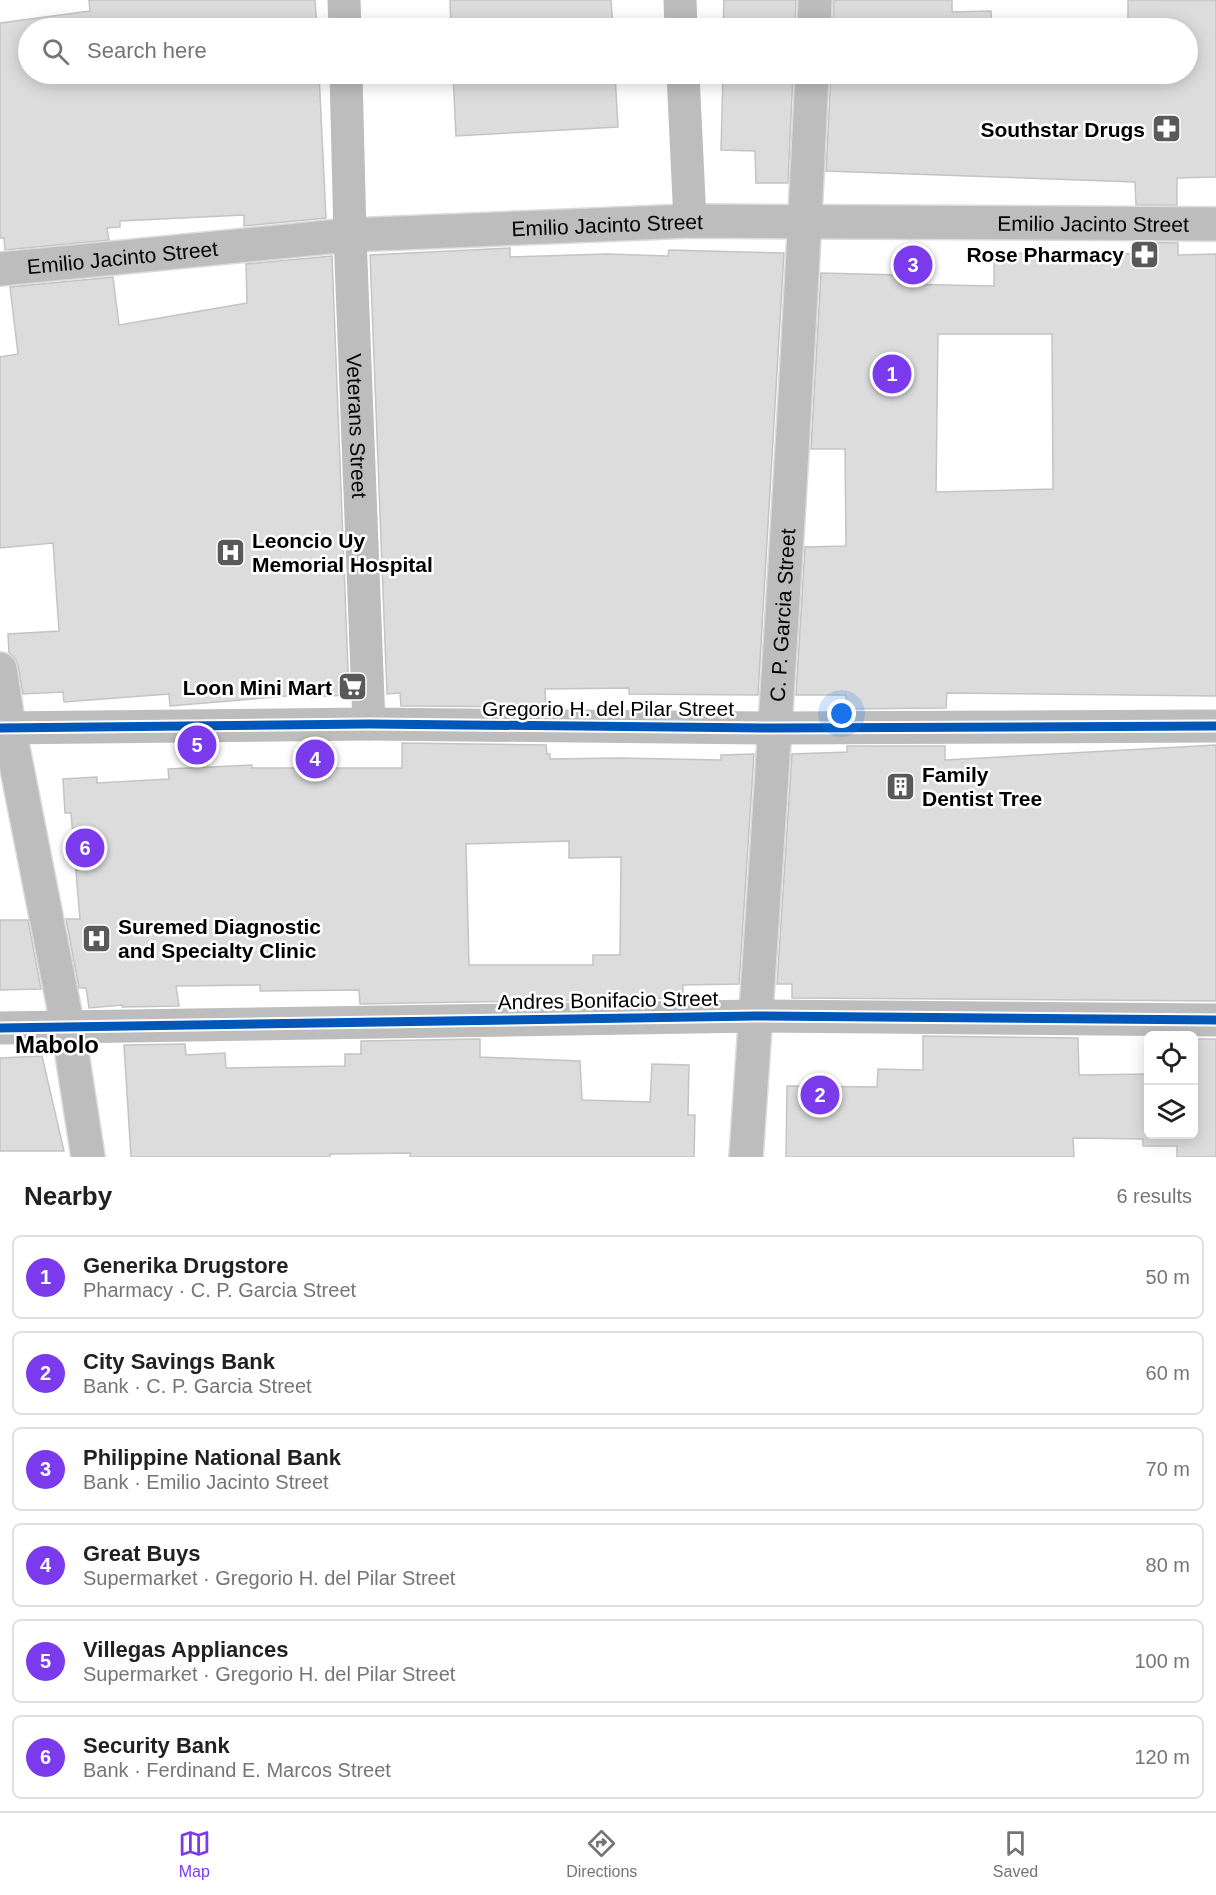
<!DOCTYPE html>
<html lang="en">
<head>
<meta charset="utf-8">
<style>
  :root { --surface:#fff; --page:#f6f6f6; --text:#202124; --muted:#757577; --line:#e0e0e0; --accent:#7c3aed }
  body { margin:0; font-family:Helvetica,sans-serif; background:var(--page); color:var(--text) }
  .controls { position:absolute; right:18px; bottom:18px; display:grid; overflow:hidden; border-radius:9px; box-shadow:0 3px 15px #0003 }
  .controls button { width:54px; height:54px; display:grid; place-items:center; padding:0; border:0; border-bottom:2px solid var(--line); background:var(--surface); color:var(--text); font:30px sans-serif }
  .you { position:absolute; left:842px; top:714px; width:21px; height:21px; margin:-15px; border:4px solid #fff; border-radius:50%; background:#1a73e8; box-shadow:0 0 0 9px #1a73e833 }
  .badge { display:grid; place-items:center; width:39px; height:39px; border-radius:50%; background:var(--accent); color:#fff; font-size:20px; font-weight:700 }
  .pin { position:absolute; translate:-50% -50%; border:3px solid #fff; box-shadow:0 2px 6px #0006 }
  .list { margin:0; padding:0; list-style:none }
  h2 { display:flex; justify-content:space-between; align-items:center; height:78px; margin:0; padding:0 24px; font-size:26px }
  h2 small { font-size:20px; font-weight:400; color:var(--muted) }
  .list li { display:grid; grid-template-columns:39px 1fr auto; gap:18px; align-items:center; box-sizing:border-box; height:84px; margin:0 12px 12px; padding:0 12px; border:2px solid var(--line); border-radius:9px }
  .list b { display:block; font-size:22px; white-space:nowrap }
  .list p { margin:0; font-size:20px; white-space:nowrap; color:var(--muted) }
  .list em { font-size:20px; font-style:normal; color:var(--muted) }
  .icon { flex:none; width:33px; height:33px; fill:none; stroke:currentColor; stroke-width:2; stroke-linecap:round; stroke-linejoin:round }
  .map { position:relative; flex:none; width:1216px; height:1157px; overflow:hidden }
  .search { position:absolute; background:var(--surface); box-shadow:0 3px 15px #0003; left:18px; right:18px; top:18px; height:66px; display:flex; align-items:center; gap:15px; box-sizing:border-box; padding:0 21px; border-radius:33px; color:var(--muted); font-size:22px }
  .sheet { height:654px; background:var(--surface) }
  nav { display:flex; justify-content:space-around; align-items:center; box-sizing:border-box; height:84px; border-top:2px solid var(--line); background:var(--surface); font-size:16px; color:var(--muted) }
  nav a { display:grid; justify-items:center; gap:3px }
  nav .on { color:var(--accent) }
  .map>svg:first-child { display:block }
  .building { fill:#dcdcdc; stroke:#c4c4c4; stroke-width:1.5; fill-rule:evenodd }
  .lines { fill:none; stroke-linecap:round; stroke-linejoin:round }
  .major-casing { stroke:#dbdbdb; stroke-width:36 }
  .minor { stroke:#bdbdbd; stroke-width:33 }
  .major { stroke:#bdbdbd; stroke-width:33 }
  .cycleway-casing { stroke:#fff; stroke-width:13 }
  .cycleway { stroke:#0057b8; stroke-width:9 }
  .labels { text-anchor:middle; dominant-baseline:central; stroke-width:5; stroke-linejoin:round; paint-order:stroke }
  .poi-label { font-size:21px; font-weight:bold; fill:#000; stroke:#fff; text-anchor:end }
  .street-label { font-size:21px; fill:#000; stroke:#fff }
  .quarter-label { font-size:24px; font-weight:bold; fill:#000; stroke:#fff }
</style>
</head>
<body>
<div class="map">
<svg width="1216" height="1157" viewBox="0 0 1216 1157">
  <rect width="100%" height="100%" fill="#fff"/>
  <path class="building" d="M 89,0 L 315,0 L 317,28 L 28,28 L 28,74 L 319,74 L 326,218 L 244,226 L 244,215 L 120,221 L 120,227 L 107,228 L 109,240 L 5,250 L 4,238 L 0,238 L 0,23 L 90,11 Z
    M 450,0 L 611,0 L 613,28 L 451,28 Z
    M 724,0 L 796,0 L 795,28 L 723,28 Z
    M 834,0 L 952,0 L 952,12 L 991,11 L 992,28 L 833,28 Z
    M 1128,0 L 1216,0 L 1216,177 L 1177,178 L 1177,205 L 1136,205 L 1135,182 L 826,171 L 831,74 L 1188,74 L 1188,28 L 1075,28 L 1075,21 L 1128,22 Z
    M 453,74 L 615,74 L 618,127 L 456,136 Z
    M 723,74 L 793,74 L 788,183 L 756,183 L 755,151 L 721,150 Z
    M 1137,242 L 1178,243 L 1178,255 L 1216,254 L 1216,696 L 947,693 L 946,708 L 846,709 L 846,695 L 796,695 L 805,547 L 846,546 L 845,449 L 811,449 L 821,273 L 900,275 L 900,284 L 994,286 L 994,253 L 1137,254 ZM 938,334 L 1052,334 L 1053,489 L 936,492 Z
    M 510,248 L 510,257 L 607,254 L 668,256 L 669,250 L 784,253 L 758,695 L 629,694 L 629,688 L 545,689 L 546,707 L 401,706 L 400,693 L 387,694 L 370,255 Z
    M 332,256 L 349,695 L 310,697 L 310,694 L 170,706 L 169,694 L 64,702 L 63,692 L 23,694 L 18,666 L 15,658 L 9,653 L 8,634 L 59,631 L 53,543 L 0,548 L 0,357 L 18,354 L 10,287 L 113,277 L 119,325 L 247,303 L 246,264 Z
    M 402,743 L 546,745 L 547,754 L 550,754 L 550,759 L 620,758 L 721,760 L 721,755 L 754,754 L 739,984 L 683,985 L 683,998 L 360,1004 L 359,990 L 260,991 L 260,985 L 176,986 L 179,1006 L 122,1007 L 122,1005 L 89,1008 L 86,988 L 79,988 L 66,919 L 80,919 L 71,813 L 65,813 L 63,779 L 97,777 L 97,783 L 169,779 L 168,769 L 252,765 L 252,768 L 402,768 ZM 569,841 L 569,858 L 621,857 L 620,955 L 593,955 L 593,965 L 469,965 L 466,844 Z
    M 1216,745 L 1216,1001 L 792,998 L 792,984 L 777,984 L 792,754 L 847,752 L 847,746 L 945,746 L 945,760 Z
    M 0,920 L 28,920 L 41,989 L 0,990 Z
    M 923,1036 L 1078,1038 L 1079,1075 L 1149,1074 L 1149,1134 L 1194,1134 L 1194,1039 L 1216,1039 L 1216,1157 L 1177,1157 L 1177,1146 L 1143,1146 L 1143,1139 L 1073,1138 L 1074,1157 L 786,1157 L 787,1086 L 877,1087 L 878,1069 L 923,1070 Z
    M 480,1039 L 480,1057 L 580,1061 L 582,1100 L 650,1102 L 652,1064 L 689,1065 L 688,1115 L 695,1115 L 694,1157 L 410,1157 L 410,1153 L 330,1154 L 330,1157 L 131,1157 L 124,1045 L 185,1044 L 186,1055 L 225,1053 L 226,1068 L 345,1066 L 345,1054 L 361,1054 L 361,1041 Z
    M 42,1056 L 64,1151 L 0,1151 L 0,1058 Z"/>
  <g class="lines">
    <defs>
      <g id="major">
        <path d="M 814,28 L 815,0"/>
        <path id="s2" d="M 0,269 L 350,235 L 690,221 L 1216,224"/>
        <path d="M 0,669 L 9,728 L 68,1028 L 88,1157"/>
        <path id="s3" d="M 746,1157 C 771,796 795,435 812,74"/>
      </g>
    </defs>
    <use href="#major" class="major-casing"/>
    <g class="minor">
      <path d="M 344,0 L 345,28"/>
      <path d="M 680,0 L 681,28"/>
      <path id="s1" d="M 346,74 L 350,235 L 369,724"/>
      <path d="M 683,74 L 690,221"/>
      <path d="M 0,728 L 369,724 L 774,728 L 1216,726"/>
      <path d="M 0,1028 L 756,1016 L 1216,1020"/>
    </g>
    <use href="#major" class="major"/>
    <defs>
      <path id="cycleway" d="M 0,728 L 369,724 L 774,728 L 1216,726
        M 0,1028 L 756,1016 L 1216,1020"/>
    </defs>
    <use href="#cycleway" class="cycleway-casing"/>
    <use href="#cycleway" class="cycleway"/>
  </g>
  <defs>
    <symbol id="pharmacy-square" viewBox="-11 -11 22 22"><rect x="-9" y="-9" width="18" height="18" rx="4" fill="#595959" stroke="#fff"/><path d="M-2-6h4v4h4v4h-4v4h-4v-4h-4v-4h4Z" fill="#fff"/></symbol>
    <symbol id="hospital-square" viewBox="-11 -11 22 22"><rect x="-9" y="-9" width="18" height="18" rx="4" fill="#595959" stroke="#fff"/><path d="M-5-5h3v3.5h4V-5h3V5h-3V1.5h-4V5h-3Z" fill="#fff"/></symbol>
    <symbol id="supermarket-square" viewBox="-11 -11 22 22"><rect x="-9" y="-9" width="18" height="18" rx="4" fill="#595959" stroke="#fff"/><path d="M-6-5.5h2.5l.6 2H6L4.5 2H-2.5L-4.4-4H-6ZM-1.5 3.2a1.3 1.3 0 1 0 .1 0ZM3 3.2a1.3 1.3 0 1 0 .1 0Z" fill="#fff"/></symbol>
    <symbol id="building-square" viewBox="-11 -11 22 22"><rect x="-9" y="-9" width="18" height="18" rx="4" fill="#595959" stroke="#fff"/><path d="M-4-6H4V6H1V3H-1V6H-4ZM-2.5-4.3h1.7v1.8h-1.7ZM.8-4.3h1.7v1.8H.8ZM-2.5-1h1.7V.8h-1.7ZM.8-1h1.7V.8H.8Z" fill="#fff"/></symbol>
  </defs>
  <g fill-rule="evenodd">
    <use href="#pharmacy-square" x="1150" y="112" width="33" height="33"/>
    <use href="#pharmacy-square" x="1128" y="238" width="33" height="33"/>
    <use href="#hospital-square" x="214" y="536" width="33" height="33"/>
    <use href="#supermarket-square" x="336" y="670" width="33" height="33"/>
    <use href="#building-square" x="884" y="770" width="33" height="33"/>
    <use href="#hospital-square" x="80" y="922" width="33" height="33"/>
  </g>
  <g class="labels">
    <g class="poi-label">
      <text x="1145" y="129">Southstar Drugs</text>
      <text x="1124" y="254">Rose Pharmacy</text>
      <text x="252" y="540" text-anchor="start">Leoncio Uy<tspan x="252" dy="24">Memorial Hospital</tspan></text>
      <text x="332" y="687">Loon Mini Mart</text>
      <text x="922" y="774" text-anchor="start">Family<tspan x="922" dy="24">Dentist Tree</tspan></text>
      <text x="118" y="926" text-anchor="start">Suremed Diagnostic<tspan x="118" dy="24">and Specialty Clinic</tspan></text>
    </g>
    <g class="street-label">
      <text stroke="none"><textPath href="#s2" startOffset="1095">Emilio Jacinto Street</textPath></text>
      <text stroke="none"><textPath href="#s2" startOffset="609">Emilio Jacinto Street</textPath></text>
      <text stroke="none"><textPath href="#s2" startOffset="123">Emilio Jacinto Street</textPath></text>
      <text stroke="none"><textPath href="#s1" startOffset="352">Veterans Street</textPath></text>
      <text stroke="none"><textPath href="#s3" startOffset="543">C. P. Garcia Street</textPath></text>
      <text x="608" y="708">Gregorio H. del Pilar Street</text>
      <text transform="translate(608 1000) rotate(-1)">Andres Bonifacio Street</text>
    </g>
    <g class="quarter-label">
      <text x="57" y="1044">Mabolo</text>
    </g>
  </g>
</svg>
<div class="controls">
<button><svg class="icon" aria-label="locate" viewBox="0 0 24 24"><circle cx="12" cy="12" r="6"/><path d="M12 2v4M12 18v4M2 12h4M18 12h4"/></svg></button>
<button><svg class="icon" aria-label="layers" viewBox="0 0 24 24"><path d="M12 4l9 5-9 5-9-5zM3 14l9 5 9-5"/></svg></button>
</div>
<div class="you"></div>
<div class="pin badge" style="left:892px;top:374px">1</div>
<div class="pin badge" style="left:820px;top:1095px">2</div>
<div class="pin badge" style="left:913px;top:265px">3</div>
<div class="pin badge" style="left:315px;top:759px">4</div>
<div class="pin badge" style="left:197px;top:745px">5</div>
<div class="pin badge" style="left:85px;top:848px">6</div>
<div class="search"><svg class="icon" aria-label="search" viewBox="0 0 24 24"><circle cx="10" cy="10" r="6"/><path d="M15 15l6 6"/></svg>Search here</div>
</div>
<section class="sheet">
<h2>Nearby<small>6 results</small></h2>
<ul class="list">
<li><span class="badge">1</span><div><b>Generika Drugstore</b><p>Pharmacy · C. P. Garcia Street</p></div><em>50 m</em></li>
<li><span class="badge">2</span><div><b>City Savings Bank</b><p>Bank · C. P. Garcia Street</p></div><em>60 m</em></li>
<li><span class="badge">3</span><div><b>Philippine National Bank</b><p>Bank · Emilio Jacinto Street</p></div><em>70 m</em></li>
<li><span class="badge">4</span><div><b>Great Buys</b><p>Supermarket · Gregorio H. del Pilar Street</p></div><em>80 m</em></li>
<li><span class="badge">5</span><div><b>Villegas Appliances</b><p>Supermarket · Gregorio H. del Pilar Street</p></div><em>100 m</em></li>
<li><span class="badge">6</span><div><b>Security Bank</b><p>Bank · Ferdinand E. Marcos Street</p></div><em>120 m</em></li>
</ul>
</section>
<nav>
<a class="on"><svg class="icon" aria-label="map" viewBox="0 0 24 24"><path d="M3 6l6-2 6 2 6-2v14l-6 2-6-2-6 2zM9 4v14M15 6v14"/></svg>Map</a>
<a><svg class="icon" aria-label="directions" viewBox="0 0 24 24"><path d="M12 3l9 9-9 9-9-9zM9 14v-3h6M13 9l2 2-2 2"/></svg>Directions</a>
<a><svg class="icon" aria-label="saved" viewBox="0 0 24 24"><path d="M7 4h10v16l-5-4-5 4z"/></svg>Saved</a>
</nav>
</body>
</html>
